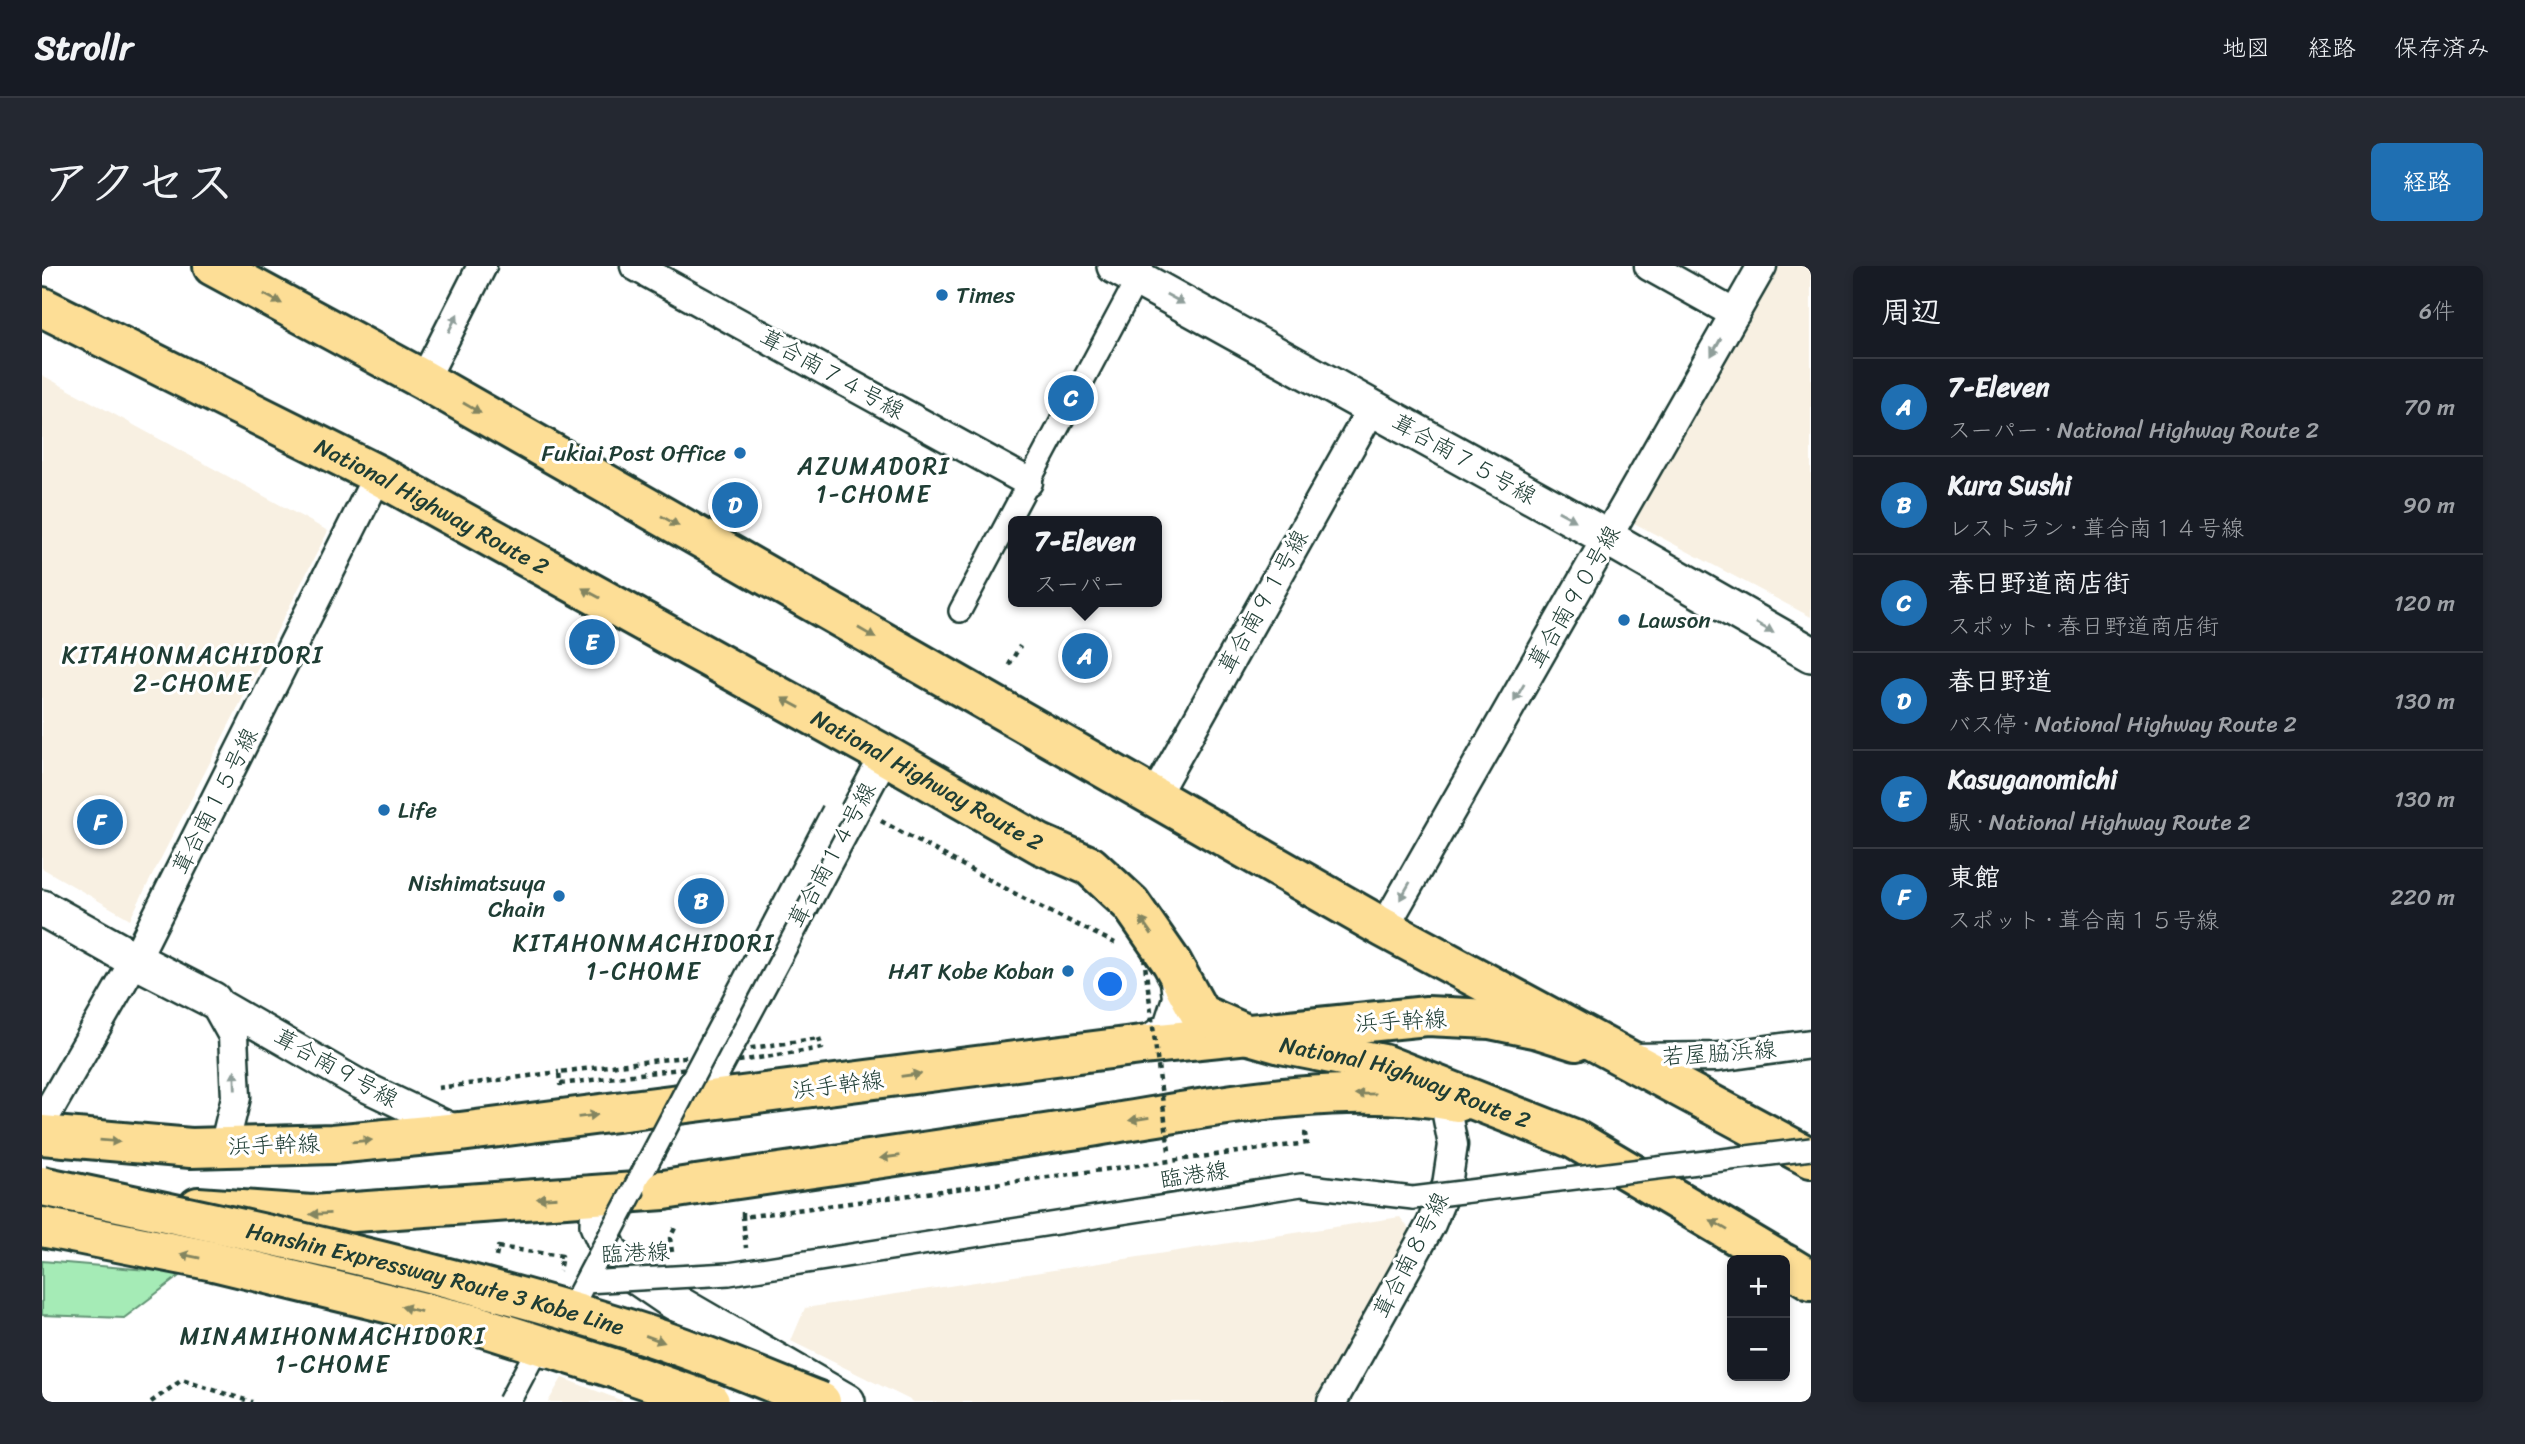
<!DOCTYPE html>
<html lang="ja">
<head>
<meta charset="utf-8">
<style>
  :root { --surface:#171b24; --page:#242831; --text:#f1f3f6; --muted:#9ea1a6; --line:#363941; --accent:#1f6fb2 }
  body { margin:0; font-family:Sriracha,"Klee One",sans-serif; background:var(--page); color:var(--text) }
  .controls { position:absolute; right:21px; bottom:21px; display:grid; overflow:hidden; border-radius:10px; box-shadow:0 4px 10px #0003 }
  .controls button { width:63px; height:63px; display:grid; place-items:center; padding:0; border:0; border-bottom:2px solid var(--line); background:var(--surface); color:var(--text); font:35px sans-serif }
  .you { position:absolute; left:1069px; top:719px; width:24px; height:24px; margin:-18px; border:5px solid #fff; border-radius:50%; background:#1a73e8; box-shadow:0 0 0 10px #1a73e833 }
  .badge { display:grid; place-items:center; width:46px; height:46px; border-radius:50%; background:var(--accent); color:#fff; font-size:23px; font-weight:700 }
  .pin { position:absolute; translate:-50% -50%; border:4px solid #fff; box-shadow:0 2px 7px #0006 }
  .popup { position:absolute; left:966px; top:250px; width:154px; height:91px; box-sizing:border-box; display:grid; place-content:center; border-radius:10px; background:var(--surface); filter:drop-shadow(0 2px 5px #0005); font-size:23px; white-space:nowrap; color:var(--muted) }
  .popup b { font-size:26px; color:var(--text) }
  .popup::after { content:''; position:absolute; left:50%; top:100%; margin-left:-14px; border:14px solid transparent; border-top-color:var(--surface) }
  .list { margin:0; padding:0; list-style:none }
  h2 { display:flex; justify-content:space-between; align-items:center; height:91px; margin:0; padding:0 28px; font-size:30px }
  h2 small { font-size:23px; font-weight:400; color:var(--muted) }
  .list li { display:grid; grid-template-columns:46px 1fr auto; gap:21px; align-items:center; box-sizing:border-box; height:98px; padding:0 28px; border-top:2px solid var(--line) }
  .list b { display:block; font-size:26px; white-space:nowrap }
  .list p { margin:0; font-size:23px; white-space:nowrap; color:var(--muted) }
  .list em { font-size:23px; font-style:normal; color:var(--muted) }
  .map { position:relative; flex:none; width:1769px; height:1136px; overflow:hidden; border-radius:10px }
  header { display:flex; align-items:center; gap:42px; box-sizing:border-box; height:98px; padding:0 35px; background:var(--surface); border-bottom:2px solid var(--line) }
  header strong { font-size:33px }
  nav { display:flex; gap:38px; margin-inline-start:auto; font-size:24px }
  .intro { display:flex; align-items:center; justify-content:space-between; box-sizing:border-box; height:168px; padding:0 42px }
  h1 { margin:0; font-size:49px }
  .button { padding:18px 32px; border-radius:10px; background:var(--accent); color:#fff; font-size:24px; font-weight:700 }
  main { display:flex; gap:42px; padding:0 42px }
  aside { flex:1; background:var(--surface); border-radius:10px; box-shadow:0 4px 10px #0003 }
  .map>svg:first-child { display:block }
  .built { fill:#f8f0e2 }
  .green { fill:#a5ebb6; stroke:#629475; stroke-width:2 }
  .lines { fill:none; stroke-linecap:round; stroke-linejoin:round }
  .pedestrian-casing { stroke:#1f3d34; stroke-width:26 }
  .minor-casing { stroke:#1f3d34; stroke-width:33 }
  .tertiary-casing { stroke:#1f3d34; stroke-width:40 }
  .primary-casing { stroke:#1f3d34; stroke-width:44 }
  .trunk-casing { stroke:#1f3d34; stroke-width:44 }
  .path { stroke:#1f3d34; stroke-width:4.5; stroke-dasharray:5 5; stroke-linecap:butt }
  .pedestrian { stroke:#fff; stroke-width:21 }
  .minor { stroke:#fff; stroke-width:28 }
  .tertiary { stroke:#fff; stroke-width:35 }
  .primary { stroke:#fdde96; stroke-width:38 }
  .trunk { stroke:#fdde96; stroke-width:38 }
  .pedestrian-bridge-casing { stroke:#1f3d34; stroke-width:26; stroke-linecap:butt }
  .primary-bridge-casing { stroke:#1f3d34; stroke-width:44; stroke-linecap:butt }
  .motorway-bridge-casing { stroke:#1f3d34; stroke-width:44; stroke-linecap:butt }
  .path-bridge { stroke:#1f3d34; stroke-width:4.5; stroke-dasharray:5 5; stroke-linecap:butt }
  .pedestrian-bridge { stroke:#fff; stroke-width:21 }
  .primary-bridge { stroke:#fdde96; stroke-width:38 }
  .motorway-bridge { stroke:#fdde96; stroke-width:38 }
  .oneway { fill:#838560 }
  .oneway2 { fill:#8f9e9a }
  .poi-dot { fill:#1f6fb2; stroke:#fff; stroke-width:2.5 }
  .labels { text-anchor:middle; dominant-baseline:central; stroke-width:6; stroke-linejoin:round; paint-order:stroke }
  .poi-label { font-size:23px; fill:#1f3d34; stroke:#fff; text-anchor:start }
  .street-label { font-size:23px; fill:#1f3d34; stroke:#fff }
  .neighbourhood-label { font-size:24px; letter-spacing:2px; fill:#1f3d34; stroke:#fff }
</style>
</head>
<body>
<header>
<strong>Strollr</strong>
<nav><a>地図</a><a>経路</a><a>保存済み</a></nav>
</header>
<div class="intro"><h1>アクセス</h1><a class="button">経路</a></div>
<main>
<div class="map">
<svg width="1769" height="1136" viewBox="0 0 1769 1136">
  <rect width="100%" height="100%" fill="#fff"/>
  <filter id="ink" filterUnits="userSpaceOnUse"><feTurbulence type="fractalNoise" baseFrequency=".0143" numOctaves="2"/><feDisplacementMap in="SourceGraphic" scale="14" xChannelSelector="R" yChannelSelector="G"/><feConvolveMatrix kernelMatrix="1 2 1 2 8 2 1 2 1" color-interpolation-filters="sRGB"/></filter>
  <g filter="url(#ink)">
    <path class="built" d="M 1734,0 L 1769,0 L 1769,351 L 1592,257 Z
      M 0,109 L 286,265 L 88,653 L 0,602 Z
      M 1358,951 L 1371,968 L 1276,1136 L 872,1136 L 749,1075 L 763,1042 Z
      M 520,1112 L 584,1136 L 506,1136 Z"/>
    <path class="green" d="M 0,995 L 141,1007 L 82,1052 L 0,1049 Z"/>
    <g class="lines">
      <defs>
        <path id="pedestrian" d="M 918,345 L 1100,4
          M 687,1008 L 1259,919 L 1371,932"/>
        <path id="minor" d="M 593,0 L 986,216
          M 1607,0 L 1693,48
          M 382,114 L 440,0
          M 1112,531 L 1330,142
          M 1342,662 L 1720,0
          M 171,734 L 317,818 L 418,866
          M 171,734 L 191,770 L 194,831 L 182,881
          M 1099,779 L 1126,760 L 1135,732 L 1132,706
          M 1586,792 L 1676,791 L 1769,778
          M 657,836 L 843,489
          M 0,856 L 93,694 L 336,209
          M 1290,1136 L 1389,958 L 1405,919 L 1411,879 L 1402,833"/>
        <path id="tertiary" d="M 1073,0 L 1566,272 L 1769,388
          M 0,642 L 93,694 L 171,734
          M 557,929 L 556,959 L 568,986 L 591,1008 L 629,1034 L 805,1136"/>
        <path id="primary" d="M 0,869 L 149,882 L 291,878 L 418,866 L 1099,779 L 1385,750 L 1448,753 L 1496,763 L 1534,775
          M 654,919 C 784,900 913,882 1043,862 C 1161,843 1298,813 1416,836
          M 156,941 L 270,949 L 622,924"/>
        <g id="trunk">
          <path d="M 171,0 L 382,114 L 1342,662 L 1769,892"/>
          <path id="s1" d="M 0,41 L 336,209 L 843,489 L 998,578 L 1048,600 L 1089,638 L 1130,697 L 1158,748 L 1204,768 L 1239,778 L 1341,798 L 1532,873 L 1736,994"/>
          <path d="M 1743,998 L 1769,1014"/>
        </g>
      </defs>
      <use href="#pedestrian" class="pedestrian-casing"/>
      <use href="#minor" class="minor-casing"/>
      <use href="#tertiary" class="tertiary-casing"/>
      <use href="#primary" class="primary-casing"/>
      <use href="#trunk" class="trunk-casing"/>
      <path class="path" d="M 967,399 L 978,380
        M 839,555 L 994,639 L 1073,677
        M 777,772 L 780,782 L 678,798 L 518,818 L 517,806 L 684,786 Z
        M 396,822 L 517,806
        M 701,946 L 701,951 L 1265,877 L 1263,868 L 1259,868
        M 699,951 L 701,951 L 704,982
        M 630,986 L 628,972 L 635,958
        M 454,991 L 456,981 L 520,990 L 517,1005
        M 109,1136 L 140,1114 L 210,1136"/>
      <use href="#pedestrian" class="pedestrian"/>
      <use href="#minor" class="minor"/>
      <use href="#tertiary" class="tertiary"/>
      <use href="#primary" class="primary"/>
      <use href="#trunk" class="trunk"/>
      <defs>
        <path id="pedestrian-bridge" d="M 1371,932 L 1769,883
          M 543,1016 L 687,1008
          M 524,1052 L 791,545
          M 467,1136 L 493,1087 L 504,1091 L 506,1086"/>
        <path id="primary-bridge" d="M 622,924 L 654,919"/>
        <g id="motorway-bridge">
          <path id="s2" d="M 0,920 C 197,961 393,1003 586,1063 C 651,1083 715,1111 779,1136"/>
          <path d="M 0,961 L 172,995 L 435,1059 L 574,1103 L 668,1136"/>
        </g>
      </defs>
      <use href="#pedestrian-bridge" class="pedestrian-bridge-casing"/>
      <use href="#primary-bridge" class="primary-bridge-casing"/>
      <use href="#motorway-bridge" class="motorway-bridge-casing"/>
      <path class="path-bridge" d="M 1102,691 L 1127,885"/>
      <use href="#pedestrian-bridge" class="pedestrian-bridge"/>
      <use href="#primary-bridge" class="primary-bridge"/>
      <use href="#motorway-bridge" class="motorway-bridge"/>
    </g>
    <defs><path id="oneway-solid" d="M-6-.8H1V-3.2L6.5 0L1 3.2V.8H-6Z" transform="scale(1.75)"/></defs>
    <g class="oneway">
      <use href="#oneway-solid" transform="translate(231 33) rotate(28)"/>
      <use href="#oneway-solid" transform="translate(430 142) rotate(30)"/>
      <use href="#oneway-solid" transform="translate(628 255) rotate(30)"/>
      <use href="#oneway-solid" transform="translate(549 327) rotate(-151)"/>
      <use href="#oneway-solid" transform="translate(825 367) rotate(30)"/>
      <use href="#oneway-solid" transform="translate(749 437) rotate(-151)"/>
      <use href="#oneway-solid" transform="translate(1104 660) rotate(-125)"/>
      <use href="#oneway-solid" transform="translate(869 809) rotate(-8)"/>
      <use href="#oneway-solid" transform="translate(1323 828) rotate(179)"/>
      <use href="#oneway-solid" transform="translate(546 850) rotate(-7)"/>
      <use href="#oneway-solid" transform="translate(1097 853) rotate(171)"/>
      <use href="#oneway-solid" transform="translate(68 875) rotate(5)"/>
      <use href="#oneway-solid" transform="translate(320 875) rotate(-5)"/>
      <use href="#oneway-solid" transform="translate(848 891) rotate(172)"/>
      <use href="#oneway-solid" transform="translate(505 932) rotate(176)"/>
      <use href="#oneway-solid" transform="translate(278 948) rotate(177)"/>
      <use href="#oneway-solid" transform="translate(1677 959) rotate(-149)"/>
      <use href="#oneway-solid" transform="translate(148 990) rotate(-169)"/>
      <use href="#oneway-solid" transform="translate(369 1043) rotate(-166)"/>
      <use href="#oneway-solid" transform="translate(613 1073) rotate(20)"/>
    </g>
    <g class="oneway2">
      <use href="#oneway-solid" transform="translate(1133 33) rotate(29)"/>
      <use href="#oneway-solid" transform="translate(411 57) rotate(-63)"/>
      <use href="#oneway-solid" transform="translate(1674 81) rotate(119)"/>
      <use href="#oneway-solid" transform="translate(1525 250) rotate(29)"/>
      <use href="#oneway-solid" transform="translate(1723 362) rotate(30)"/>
      <use href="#oneway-solid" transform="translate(1477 427) rotate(120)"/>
      <use href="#oneway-solid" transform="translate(1363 625) rotate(120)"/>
      <use href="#oneway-solid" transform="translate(193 814) rotate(-92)"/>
    </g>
  </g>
  <g class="poi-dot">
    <circle cx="900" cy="29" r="7"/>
    <circle cx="698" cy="187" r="7"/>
    <circle cx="1582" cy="354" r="7"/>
    <circle cx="342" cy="544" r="7"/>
    <circle cx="517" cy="630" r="7"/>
    <circle cx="1026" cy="705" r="7"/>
  </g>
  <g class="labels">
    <g class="poi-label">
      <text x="914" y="29">Times</text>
      <text x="684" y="187" text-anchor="end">Fukiai Post Office</text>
      <text x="1596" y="354">Lawson</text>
      <text x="356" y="544">Life</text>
      <text x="503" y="617" text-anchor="end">Nishimatsuya<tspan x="503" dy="26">Chain</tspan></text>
      <text x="1012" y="705" text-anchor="end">HAT Kobe Koban</text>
    </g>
    <g class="street-label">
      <text transform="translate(790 108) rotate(29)">葺合南７４号線</text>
      <text transform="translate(1422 193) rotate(29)">葺合南７５号線</text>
      <text stroke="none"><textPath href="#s1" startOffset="438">National Highway Route 2</textPath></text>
      <text transform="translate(1532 331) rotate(-60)">葺合南９０号線</text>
      <text transform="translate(1221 336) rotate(-61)">葺合南９１号線</text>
      <text stroke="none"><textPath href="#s1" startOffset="1004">National Highway Route 2</textPath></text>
      <text transform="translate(173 535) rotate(-63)">葺合南１５号線</text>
      <text transform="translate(790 589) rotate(-62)">葺合南１４号線</text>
      <text transform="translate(1359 755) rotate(-3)">浜手幹線</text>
      <text transform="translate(1677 787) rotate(-4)">若屋脇浜線</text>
      <text transform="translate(294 802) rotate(29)">葺合南９号線</text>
      <text stroke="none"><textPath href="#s1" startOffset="1591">National Highway Route 2</textPath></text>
      <text transform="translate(796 819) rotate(-7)">浜手幹線</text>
      <text transform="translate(232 879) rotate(-2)">浜手幹線</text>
      <text transform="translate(1152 909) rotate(-9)">臨港線</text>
      <text transform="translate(593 987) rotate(-3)">臨港線</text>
      <text transform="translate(1369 989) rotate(-63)">葺合南８号線</text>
      <text stroke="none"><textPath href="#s2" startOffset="404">Hanshin Expressway Route 3 Kobe Line</textPath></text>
    </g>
    <g class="neighbourhood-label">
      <text x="832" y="200">AZUMADORI<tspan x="832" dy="28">1-CHOME</tspan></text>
      <text x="151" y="389">KITAHONMACHIDORI<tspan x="151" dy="28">2-CHOME</tspan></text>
      <text x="602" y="677">KITAHONMACHIDORI<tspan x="602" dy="28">1-CHOME</tspan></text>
      <text x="291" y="1070">MINAMIHONMACHIDORI<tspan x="291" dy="28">1-CHOME</tspan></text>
    </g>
  </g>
</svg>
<div class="controls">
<button>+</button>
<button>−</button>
</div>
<div class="you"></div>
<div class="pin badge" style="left:1043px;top:390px">A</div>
<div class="popup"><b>7-Eleven</b>スーパー</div>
<div class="pin badge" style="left:659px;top:635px">B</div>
<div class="pin badge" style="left:1029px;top:132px">C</div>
<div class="pin badge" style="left:693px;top:239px">D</div>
<div class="pin badge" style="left:550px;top:376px">E</div>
<div class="pin badge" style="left:58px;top:556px">F</div>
</div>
<aside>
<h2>周辺<small>6件</small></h2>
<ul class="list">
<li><span class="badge">A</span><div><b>7-Eleven</b><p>スーパー · National Highway Route 2</p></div><em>70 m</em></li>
<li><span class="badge">B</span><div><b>Kura Sushi</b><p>レストラン · 葺合南１４号線</p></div><em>90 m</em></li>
<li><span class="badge">C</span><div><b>春日野道商店街</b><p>スポット · 春日野道商店街</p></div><em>120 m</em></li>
<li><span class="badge">D</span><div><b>春日野道</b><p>バス停 · National Highway Route 2</p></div><em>130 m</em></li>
<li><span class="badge">E</span><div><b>Kasuganomichi</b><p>駅 · National Highway Route 2</p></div><em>130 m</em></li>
<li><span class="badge">F</span><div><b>東館</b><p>スポット · 葺合南１５号線</p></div><em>220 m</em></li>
</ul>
</aside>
</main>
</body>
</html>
